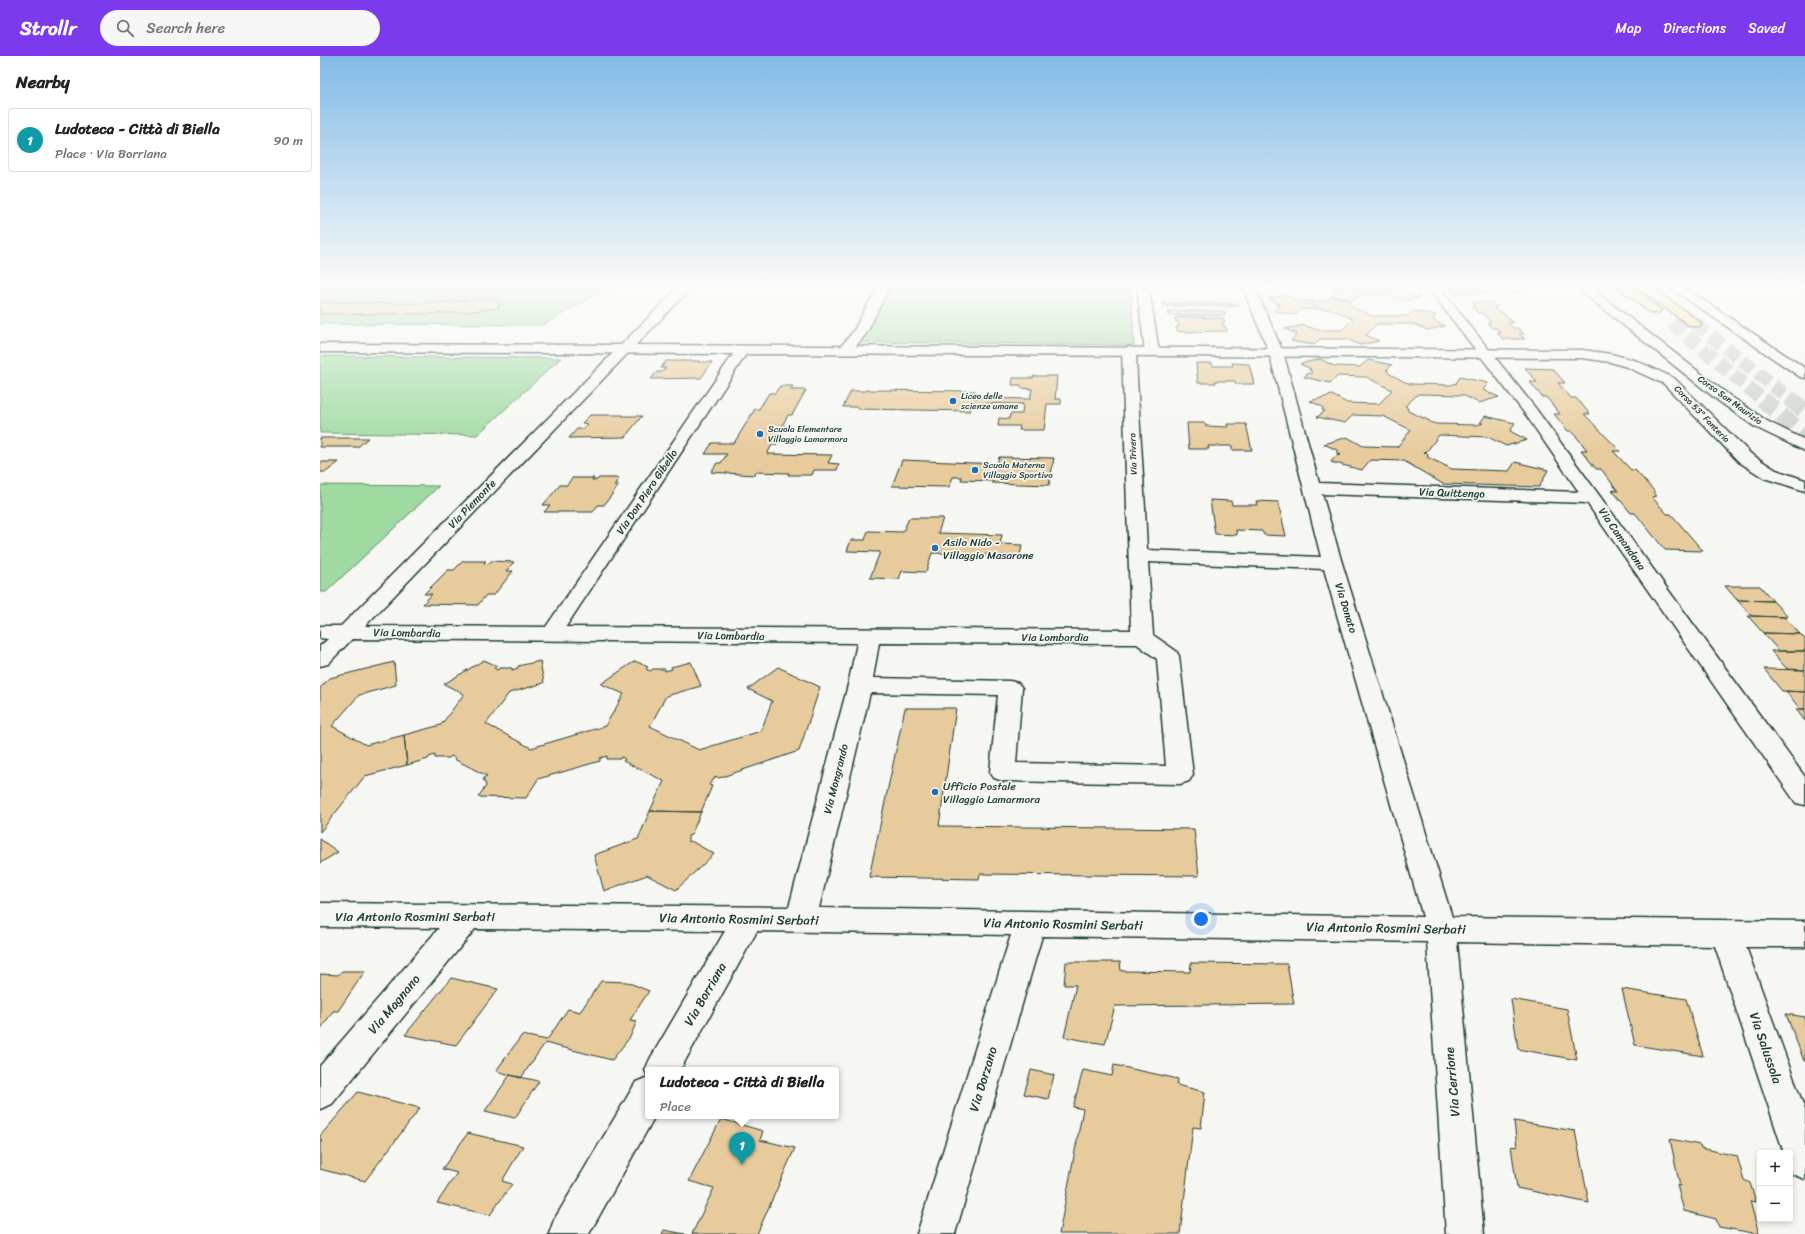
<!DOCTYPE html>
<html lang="en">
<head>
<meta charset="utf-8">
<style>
  :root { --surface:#fff; --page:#f6f6f6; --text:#222; --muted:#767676; --line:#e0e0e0; --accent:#7c3aed }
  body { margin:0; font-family:Sriracha,sans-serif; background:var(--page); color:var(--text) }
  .controls { position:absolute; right:12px; bottom:12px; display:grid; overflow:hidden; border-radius:4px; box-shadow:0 2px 6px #0003 }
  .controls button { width:36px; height:36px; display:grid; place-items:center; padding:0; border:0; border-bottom:1px solid var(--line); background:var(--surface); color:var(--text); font:20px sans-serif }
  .you { position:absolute; left:881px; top:863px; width:14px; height:14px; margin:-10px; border:3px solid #fff; border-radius:50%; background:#1a73e8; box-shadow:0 0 0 6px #1a73e833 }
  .badge { display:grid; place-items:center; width:26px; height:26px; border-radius:50%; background:var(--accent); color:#fff; font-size:13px; font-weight:700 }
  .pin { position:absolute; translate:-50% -33px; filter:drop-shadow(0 1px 2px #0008) }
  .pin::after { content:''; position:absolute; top:21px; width:14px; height:12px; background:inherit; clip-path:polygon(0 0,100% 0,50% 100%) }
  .popup { position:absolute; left:325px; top:1011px; width:194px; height:52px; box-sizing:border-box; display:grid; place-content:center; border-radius:4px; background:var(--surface); filter:drop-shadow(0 1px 3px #0005); font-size:13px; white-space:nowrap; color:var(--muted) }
  .popup b { font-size:15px; color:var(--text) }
  .popup::after { content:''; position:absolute; left:50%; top:100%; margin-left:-8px; border:8px solid transparent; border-top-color:var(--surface) }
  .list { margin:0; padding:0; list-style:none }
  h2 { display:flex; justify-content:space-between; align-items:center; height:52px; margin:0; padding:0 16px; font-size:17px }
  h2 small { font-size:13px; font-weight:400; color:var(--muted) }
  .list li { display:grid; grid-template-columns:26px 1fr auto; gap:12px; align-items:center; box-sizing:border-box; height:64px; margin:0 8px 8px; padding:0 8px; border:1px solid var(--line); border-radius:4px }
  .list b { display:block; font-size:15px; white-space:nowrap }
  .list p { margin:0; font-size:13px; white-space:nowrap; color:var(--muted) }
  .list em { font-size:13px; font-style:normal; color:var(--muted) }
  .icon { flex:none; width:22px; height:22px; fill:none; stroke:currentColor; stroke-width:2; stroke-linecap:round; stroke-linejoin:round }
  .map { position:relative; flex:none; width:1485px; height:1178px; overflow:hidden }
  header { display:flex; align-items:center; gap:24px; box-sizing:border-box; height:56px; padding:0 20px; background:var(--accent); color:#fff }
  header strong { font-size:19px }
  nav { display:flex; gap:22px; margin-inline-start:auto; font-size:14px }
  .search { width:280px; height:36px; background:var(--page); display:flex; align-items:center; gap:10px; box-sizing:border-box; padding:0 14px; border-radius:22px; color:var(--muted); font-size:15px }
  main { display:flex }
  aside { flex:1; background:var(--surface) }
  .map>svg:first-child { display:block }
  .green { fill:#9fdaa1; stroke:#5f8c6a }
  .building { fill:#e8cb9c; stroke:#1f3d34 }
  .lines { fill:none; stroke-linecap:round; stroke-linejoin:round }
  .trunk-tunnel-far1 { stroke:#cbd1cc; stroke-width:14; stroke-dasharray:14 6; stroke-linecap:butt }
  .trunk-tunnel { stroke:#cbd1cc; stroke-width:17; stroke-dasharray:17 8; stroke-linecap:butt }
  .pedestrian-casing { stroke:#1f3d34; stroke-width:3 }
  .minor-casing { stroke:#1f3d34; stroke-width:3 }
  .tertiary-casing { stroke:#1f3d34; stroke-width:3 }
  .trunk-casing { stroke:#1f3d34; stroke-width:3 }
  .pedestrian { fill:#f6f6f2; fill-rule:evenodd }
  .minor { fill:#f6f6f2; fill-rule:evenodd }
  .tertiary { fill:#f6f6f2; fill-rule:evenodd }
  .trunk { fill:#fce080; fill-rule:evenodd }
  .poi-dot { fill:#1f6fb2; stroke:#f6f6f2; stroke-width:1.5 }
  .labels { text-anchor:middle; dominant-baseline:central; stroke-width:3.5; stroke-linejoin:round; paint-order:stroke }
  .far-poi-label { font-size:9px; fill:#1f3d34; stroke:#f6f6f2; text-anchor:start }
  .far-street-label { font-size:9px; fill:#1f3d34; stroke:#f6f6f2 }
  .street-label { font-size:11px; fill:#1f3d34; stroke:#f6f6f2 }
  .poi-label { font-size:11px; fill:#1f3d34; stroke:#f6f6f2; text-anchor:start }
  .near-street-label { font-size:13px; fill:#1f3d34; stroke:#f6f6f2 }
</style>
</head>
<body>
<header>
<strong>Strollr</strong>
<div class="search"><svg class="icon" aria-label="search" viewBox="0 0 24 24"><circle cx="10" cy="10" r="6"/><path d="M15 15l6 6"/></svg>Search here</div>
<nav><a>Map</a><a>Directions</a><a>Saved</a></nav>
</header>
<main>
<aside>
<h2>Nearby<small></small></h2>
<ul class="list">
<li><span class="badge" style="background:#0f9aa8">1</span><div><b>Ludoteca - Città di Biella</b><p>Place · Via Borriana</p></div><em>90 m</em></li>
</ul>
</aside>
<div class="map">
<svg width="1485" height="1178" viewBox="0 0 1485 1178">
  <rect width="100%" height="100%" fill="#f6f6f2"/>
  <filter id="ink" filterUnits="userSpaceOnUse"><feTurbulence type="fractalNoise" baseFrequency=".025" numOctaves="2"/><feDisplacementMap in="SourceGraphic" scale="8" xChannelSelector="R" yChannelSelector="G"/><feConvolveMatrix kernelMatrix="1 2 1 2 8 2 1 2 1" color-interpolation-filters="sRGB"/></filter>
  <g filter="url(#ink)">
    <path class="green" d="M 0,232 L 288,232 L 223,269 L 0,268 Z
      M 569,232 L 811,232 L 814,289 L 541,286 Z
      M 0,300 L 241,302 L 157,379 L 0,377 Z
      M 0,429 L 119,430 L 6,536 L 0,536 Z"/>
    <path class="building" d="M 1010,232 L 1051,232 L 1056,239 L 1040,239 L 1033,244 L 1011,240 L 1017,236 Z
      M 1051,232 L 1087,232 L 1084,234 L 1086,236 L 1100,241 L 1085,245 L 1069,238 L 1056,239 Z
      M 1129,232 L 1198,232 L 1203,236 L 1134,238 Z
      M 965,239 L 978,245 L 991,245 L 997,253 L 981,253 L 975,259 L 954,255 L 961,249 L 957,248 L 960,248 L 948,243 Z
      M 1011,241 L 1033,244 L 1028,249 L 1052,260 L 1089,260 L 1093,255 L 1116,259 L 1112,264 L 1125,270 L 1107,274 L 1093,268 L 1057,268 L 1046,279 L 1059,285 L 1040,289 L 1027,283 L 1000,283 L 994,289 L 971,285 L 977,278 L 965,273 L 984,269 L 997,274 L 1022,274 L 1033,263 L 1011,253 L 997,253 L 991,245 L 1005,245 Z
      M 178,243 L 179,252 L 146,256 L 106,258 L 0,258 L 0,247 L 2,246 L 81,248 Z
      M 1152,246 L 1172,246 L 1177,251 L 1173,251 L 1178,256 L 1182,256 L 1193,267 L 1188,267 L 1193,272 L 1198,272 L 1204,278 L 1199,278 L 1205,283 L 1183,283 L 1177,277 L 1181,277 L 1176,272 L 1172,272 L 1167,267 L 1171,267 L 1162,256 L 1158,257 L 1152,251 L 1156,251 Z
      M 843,247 L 918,248 L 919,250 L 844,250 Z
      M 848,255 L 904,255 L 905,259 L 849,259 Z
      M 861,261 L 903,262 L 905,266 L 902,266 L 903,270 L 906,271 L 907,275 L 864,276 L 857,275 L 856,271 L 859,270 L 858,266 L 856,266 L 855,262 Z
      M 1000,303 L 1014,310 L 1040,311 L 1048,304 L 1072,309 L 1066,314 L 1068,314 L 1068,317 L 1085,326 L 1092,328 L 1131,329 L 1137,327 L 1136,327 L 1140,321 L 1168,327 L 1163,334 L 1179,341 L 1159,347 L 1143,339 L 1098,338 L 1085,350 L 1087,351 L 1088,355 L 1110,365 L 1109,366 L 1116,368 L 1157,369 L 1163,367 L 1160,367 L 1165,360 L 1195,367 L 1190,375 L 1207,384 L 1186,390 L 1168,381 L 1119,379 L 1107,395 L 1104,396 L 1107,397 L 1108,400 L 1107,401 L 1132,413 L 1189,415 L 1195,406 L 1228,414 L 1219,431 L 1123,428 L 1084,405 L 1050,404 L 1042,414 L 1011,406 L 1016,400 L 1020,399 L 1017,398 L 1017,394 L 1004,388 L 1027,381 L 1043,390 L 1077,391 L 1091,374 L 1063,360 L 1033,359 L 1025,367 L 997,361 L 1005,355 L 1002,354 L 1003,351 L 990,345 L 1012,339 L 1027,347 L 1059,348 L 1072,334 L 1046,321 L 1018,320 L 1010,327 L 984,321 L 988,317 L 990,318 L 992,316 L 989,314 L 991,313 L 980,308 Z
      M 346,305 L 379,305 L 378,306 L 392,306 L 381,322 L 331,323 L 337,316 L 342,316 L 346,312 L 341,312 Z
      M 876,307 L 892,307 L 893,310 L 913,310 L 912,307 L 929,308 L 934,328 L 916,328 L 915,325 L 895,325 L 896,327 L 878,327 Z
      M 1205,312 L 1233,313 L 1245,327 L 1238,327 L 1251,342 L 1256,342 L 1270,358 L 1264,358 L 1300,395 L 1293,395 L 1311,414 L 1315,414 L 1334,435 L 1336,440 L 1332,441 L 1347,458 L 1351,458 L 1383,495 L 1345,494 L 1315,457 L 1311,457 L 1292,434 L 1298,435 L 1281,413 L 1276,413 L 1261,394 L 1267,394 L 1252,375 L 1248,375 L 1234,358 L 1240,358 L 1226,341 L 1222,341 L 1210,326 L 1217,326 Z
      M 714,320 L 737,320 L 735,343 L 741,343 L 741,348 L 727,348 L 724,374 L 699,374 L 700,370 L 678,370 L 679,362 L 689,363 L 690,358 L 702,358 L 703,348 L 652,347 L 650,355 L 538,353 L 539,351 L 523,351 L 531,335 L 546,335 L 547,334 L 655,335 L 654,342 L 710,343 L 712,333 L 701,332 L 701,329 L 692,329 L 693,322 L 713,322 Z
      M 460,330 L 473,330 L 471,334 L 486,334 L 472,359 L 468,359 L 462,370 L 466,370 L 456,389 L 452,389 L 447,398 L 512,399 L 508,407 L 519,408 L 517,414 L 494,414 L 492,419 L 468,419 L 469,417 L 436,416 L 435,419 L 391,416 L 397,407 L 401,407 L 407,398 L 385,398 L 392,387 L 414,387 L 435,353 L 439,353 L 449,337 L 455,337 Z
      M 270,359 L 303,359 L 302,360 L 322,360 L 305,381 L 249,382 L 257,373 L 264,373 L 268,368 L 262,367 Z
      M 867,367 L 885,367 L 886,370 L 908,371 L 907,368 L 926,368 L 932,394 L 912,394 L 912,390 L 888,390 L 889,393 L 869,393 Z
      M 0,382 L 48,382 L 38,391 L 0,391 Z
      M 679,401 L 734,402 L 729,429 L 672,427 L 673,425 L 641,424 L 642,421 L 633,421 L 629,431 L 572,430 L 582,404 L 677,408 Z
      M 0,406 L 19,406 L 6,416 L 0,416 Z
      M 252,422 L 274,422 L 272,424 L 277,424 L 279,422 L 299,422 L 294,430 L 299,429 L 284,449 L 278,449 L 273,456 L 224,456 L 230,449 L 223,449 L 240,429 L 247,429 Z
      M 890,444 L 911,445 L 912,449 L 937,449 L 936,445 L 958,446 L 966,480 L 944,479 L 942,475 L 916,474 L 917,479 L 895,478 Z
      M 589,462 L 623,462 L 618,477 L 682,479 L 680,488 L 702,489 L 700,500 L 612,497 L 606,516 L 582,515 L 579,523 L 550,522 L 560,496 L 527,495 L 531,484 L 545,484 L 548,475 L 583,476 Z
      M 143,505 L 166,505 L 164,507 L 169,508 L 171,505 L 194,506 L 186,515 L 193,515 L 174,539 L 166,539 L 158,549 L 103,548 L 112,538 L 104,538 L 128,514 L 134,514 Z
      M 1405,530 L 1440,530 L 1453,545 L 1417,544 Z
      M 1417,544 L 1453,545 L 1468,561 L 1432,560 Z
      M 1428,560 L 1464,561 L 1480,578 L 1443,577 Z
      M 1443,577 L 1480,578 L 1485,583 L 1485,595 L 1459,595 Z
      M 1451,595 L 1485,595 L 1485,614 L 1467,613 Z
      M 164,604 L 177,610 L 174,612 L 177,614 L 180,612 L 192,612 L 192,614 L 198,612 L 198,610 L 220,605 L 224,627 L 189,637 L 166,668 L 211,692 L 285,670 L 304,638 L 281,628 L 315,605 L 328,611 L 326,613 L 330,615 L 333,613 L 345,613 L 345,615 L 352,613 L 351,611 L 371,606 L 381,630 L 346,640 L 330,670 L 379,694 L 441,675 L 452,645 L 428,633 L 458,611 L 500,631 L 479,695 L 399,722 L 396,720 L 389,729 L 392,730 L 381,756 L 330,755 L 344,725 L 303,705 L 305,703 L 301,701 L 300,703 L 287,703 L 287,700 L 280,702 L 280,705 L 218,723 L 206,742 L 158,741 L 166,730 L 163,722 L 167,720 L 134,703 L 135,702 L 131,700 L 129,702 L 115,702 L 115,699 L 109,701 L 108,703 L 87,709 L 84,679 L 121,669 L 144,638 L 124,628 Z
      M 74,606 L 76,629 L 39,639 L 12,670 L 46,689 L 84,679 L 87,709 L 45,720 L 0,776 L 0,632 L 10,622 Z
      M 1444,613 L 1485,614 L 1485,636 L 1462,635 Z
      M 1466,635 L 1485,636 L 1485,653 L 1480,653 Z
      M 585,652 L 636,652 L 619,770 L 874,773 L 879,820 L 660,818 L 659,823 L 549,821 Z
      M 1476,653 L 1485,653 L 1485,665 Z
      M 330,755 L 381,756 L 371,779 L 368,780 L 368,786 L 371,785 L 394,798 L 356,834 L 327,819 L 284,835 L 274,799 L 318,783 Z
      M 0,783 L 18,796 L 0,807 Z
      M 746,906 L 800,906 L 801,915 L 870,916 L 871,907 L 967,908 L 974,948 L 795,950 L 785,988 L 744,981 L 756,929 L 744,929 Z
      M 22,915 L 45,915 L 18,955 L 13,955 L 0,974 L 0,918 L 18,919 Z
      M 131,922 L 178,933 L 136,989 L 85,979 Z
      M 281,925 L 307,926 L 329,935 L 310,964 L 317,965 L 310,981 L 292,1004 L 225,987 L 201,1022 L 176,1015 L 202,979 L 227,984 L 248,953 L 260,956 Z
      M 1302,933 L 1366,943 L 1383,1000 L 1315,989 Z
      M 1191,943 L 1247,953 L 1257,1004 L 1198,993 Z
      M 1466,958 L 1485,961 L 1485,1005 L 1484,1005 Z
      M 794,1009 L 858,1023 L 857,1029 L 885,1036 L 881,1072 L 873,1071 L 860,1178 L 739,1178 L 763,1053 L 753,1051 L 763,1014 L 792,1020 Z
      M 711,1014 L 734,1019 L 728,1043 L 704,1038 Z
      M 190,1019 L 219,1025 L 195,1062 L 165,1055 Z
      M 38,1036 L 100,1052 L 45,1125 L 0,1113 L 0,1088 L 2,1085 L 0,1084 L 0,1080 Z
      M 401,1063 L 443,1075 L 440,1084 L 475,1092 L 437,1178 L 372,1178 L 394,1132 L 369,1125 Z
      M 1194,1065 L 1255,1075 L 1269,1147 L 1197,1132 L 1191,1090 L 1197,1091 Z
      M 148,1077 L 203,1090 L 182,1125 L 192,1128 L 170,1159 L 117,1147 L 137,1117 L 122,1113 Z
      M 1350,1083 L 1380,1089 L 1381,1092 L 1417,1100 L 1424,1124 L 1430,1127 L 1436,1146 L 1430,1145 L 1439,1178 L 1399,1171 L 1396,1163 L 1364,1155 L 1357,1129 L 1360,1130 Z
      M 344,1174 L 365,1178 L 342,1178 Z"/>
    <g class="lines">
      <path class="trunk-tunnel-far1" d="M 1352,267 L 1443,344
        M 1375,267 L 1471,344"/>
      <path class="trunk-tunnel" d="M 1442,343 L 1485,379
        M 1470,343 L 1485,355"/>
      <defs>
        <path id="pedestrian" d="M 423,290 L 428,291 L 429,294 L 241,578 L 238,582 L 231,584 L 224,582 L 221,578 L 418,291 Z
          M 810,319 L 815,320 L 817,323 L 825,452 L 822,456 L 816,457 L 810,456 L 807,452 L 803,323 L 805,320 Z"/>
        <path id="minor" d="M 557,232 L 569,232 L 546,278 L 530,297 L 520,297 L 518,294 L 533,276 Z
          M 817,232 L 829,232 L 839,296 L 837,299 L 827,299 L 825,296 Z
          M 923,232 L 935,232 L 963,296 L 999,427 L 1259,436 L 1206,359 L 1108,232 L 1120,232 L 1216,353 L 1485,721 L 1485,749 L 1476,747 L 1267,447 L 1002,438 L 1022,507 L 1132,861 L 1485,865 L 1485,891 L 1426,891 L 1485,1054 L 1485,1123 L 1472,1118 L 1470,1113 L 1470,1097 L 1464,1097 L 1395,890 L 1137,886 L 1164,1178 L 1126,1178 L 1107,886 L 722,880 L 635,1178 L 597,1178 L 691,879 L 437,875 L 360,1014 L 328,1014 L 328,1021 L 325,1014 L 330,1003 L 405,875 L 155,873 L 12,1048 L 0,1053 L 0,1010 L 119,872 L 0,871 L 0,847 L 469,851 L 528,629 L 537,587 L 32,583 L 8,608 L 0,610 L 0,590 L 8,583 L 0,582 L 0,570 L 21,570 L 300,290 L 310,290 L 312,293 L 45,570 L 811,574 L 807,452 L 810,448 L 816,447 L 822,448 L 825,452 L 827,494 L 1001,501 L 949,296 ZM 828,506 L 1004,513 L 1103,861 L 499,852 L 550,637 L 678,639 L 670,716 L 674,722 L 683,725 L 860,728 L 869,725 L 873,719 L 859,600 L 856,595 L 833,579 ZM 559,587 L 817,588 L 837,603 L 846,710 L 696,707 L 702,632 L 698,627 L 690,625 L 553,622 Z
          M 809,291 L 814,292 L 816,295 L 817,323 L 815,326 L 810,327 L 805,326 L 803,323 L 802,295 L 804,292 Z
          M 328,1021 L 328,1060 L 335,1060 L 269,1178 L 229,1178 L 234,1164 L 316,1026 Z"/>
        <path id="tertiary" d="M 358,232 L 371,232 L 316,289 L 1262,294 L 1291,298 L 1317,305 L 1354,322 L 1431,398 L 1456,414 L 1485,424 L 1485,435 L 1444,422 L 1419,406 L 1344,328 L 1307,311 L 1290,306 L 1262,302 L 0,296 L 0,288 L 301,289 Z
          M 1257,232 L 1271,232 L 1410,340 L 1447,365 L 1485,384 L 1485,395 L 1435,371 L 1400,346 Z
          M 1351,232 L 1365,232 L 1485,312 L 1485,322 L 1480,321 Z"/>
        <path id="trunk" d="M 1299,232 L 1313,232 L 1341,254 L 1339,257 L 1331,257 Z
          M 1319,232 L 1333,232 L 1381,267 L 1380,270 L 1370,270 Z"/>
      </defs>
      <use href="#pedestrian" class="pedestrian-casing"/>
      <use href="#minor" class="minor-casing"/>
      <use href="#tertiary" class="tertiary-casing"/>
      <use href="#trunk" class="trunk-casing"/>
      <use href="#pedestrian" class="pedestrian"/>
      <use href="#minor" class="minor"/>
      <use href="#tertiary" class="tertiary"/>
      <use href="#trunk" class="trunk"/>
    </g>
  </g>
  <linearGradient id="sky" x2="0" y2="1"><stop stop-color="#81bae7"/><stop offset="0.58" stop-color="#fbfbf9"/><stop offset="1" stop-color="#fbfbf9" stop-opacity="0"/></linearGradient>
  <rect width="1485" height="397" fill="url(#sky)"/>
  <g class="poi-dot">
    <circle cx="633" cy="345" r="4"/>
    <circle cx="440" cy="378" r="4"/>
    <circle cx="655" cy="414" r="4"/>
    <circle cx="615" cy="492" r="4"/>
    <circle cx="615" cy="736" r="4"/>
  </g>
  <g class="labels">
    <g class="far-poi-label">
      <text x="641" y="340">Liceo delle<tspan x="641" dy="10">scienze umane</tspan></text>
      <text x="448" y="373">Scuola Elementare<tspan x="448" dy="10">Villaggio Lamarmora</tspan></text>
      <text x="663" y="409">Scuola Materna<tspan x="663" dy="10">Villaggio Sportivo</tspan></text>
    </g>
    <g class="far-street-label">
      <text transform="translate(1410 344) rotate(36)">Corso San Maurizio</text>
      <text transform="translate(1382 358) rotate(46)">Corso 53° Fanteria</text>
      <text transform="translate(813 398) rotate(-92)">Via Trivero</text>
    </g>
    <g class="street-label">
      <text transform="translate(327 436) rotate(-56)">Via Don Piero Gibello</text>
      <text transform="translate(1132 437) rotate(2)">Via Quittengo</text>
      <text transform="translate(152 448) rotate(-46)">Via Piemonte</text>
      <text transform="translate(1302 483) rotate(55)">Via Camandona</text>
      <text transform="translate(1026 552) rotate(73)">Via Donato</text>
      <text transform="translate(87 577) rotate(1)">Via Lombardia</text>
      <text transform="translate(411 580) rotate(1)">Via Lombardia</text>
      <text x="735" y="581">Via Lombardia</text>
      <text transform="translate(516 723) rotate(-76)">Via Mongrando</text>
    </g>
    <g class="poi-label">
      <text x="623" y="486">Asilo Nido -<tspan x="623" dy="13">Villaggio Masarone</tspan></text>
      <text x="623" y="730">Ufficio Postale<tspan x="623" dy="13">Villaggio Lamarmora</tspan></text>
    </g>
    <g class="near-street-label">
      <text x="95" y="860">Via Antonio Rosmini Serbati</text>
      <text transform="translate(419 863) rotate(1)">Via Antonio Rosmini Serbati</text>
      <text transform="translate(743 868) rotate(1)">Via Antonio Rosmini Serbati</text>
      <text transform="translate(1066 872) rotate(1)">Via Antonio Rosmini Serbati</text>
      <text transform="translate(385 938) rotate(-60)">Via Borriana</text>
      <text transform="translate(74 948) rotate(-50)">Via Magnano</text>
      <text transform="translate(1446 992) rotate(71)">Via Salussola</text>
      <text transform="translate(663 1023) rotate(-73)">Via Dorzano</text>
      <text transform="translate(1132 1026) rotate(-95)">Via Cerrione</text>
    </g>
  </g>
</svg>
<div class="controls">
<button>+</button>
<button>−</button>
</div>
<div class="you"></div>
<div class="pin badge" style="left:422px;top:1109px;background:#0f9aa8">1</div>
<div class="popup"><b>Ludoteca - Città di Biella</b>Place</div>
</div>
</main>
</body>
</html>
